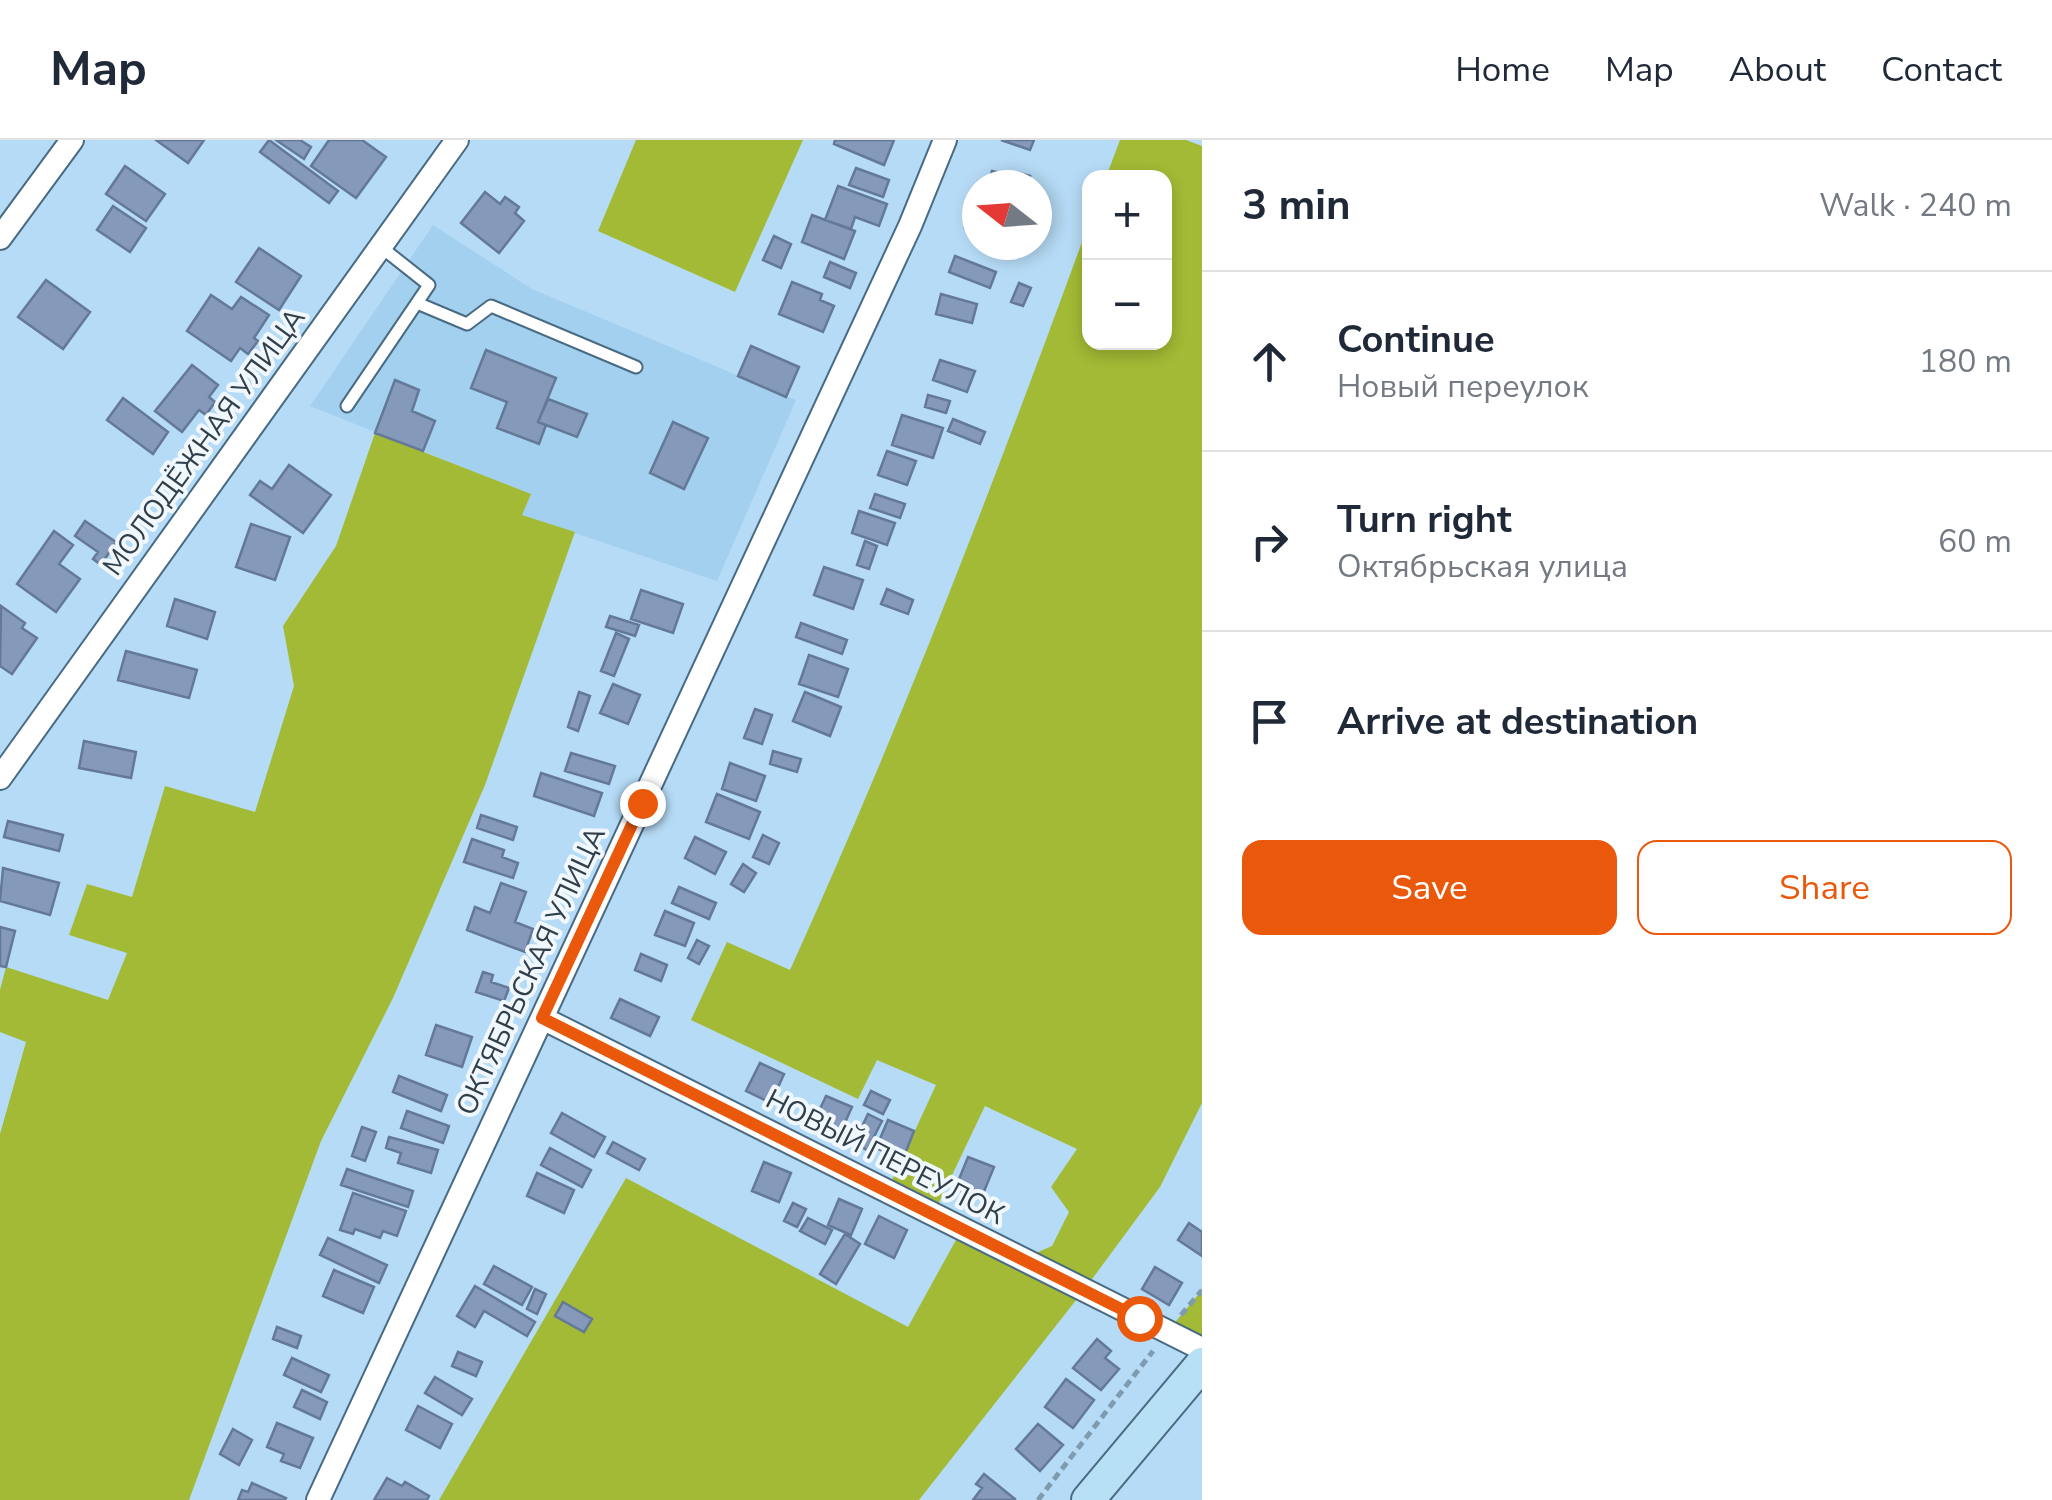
<!DOCTYPE html>
<html lang="en">
<head>
<meta charset="utf-8">
<style>
  :root { --surface:#fff; --page:#f2f2f3; --text:#1f2937; --muted:#747a83; --line:#e0e1e3; --accent:#ea580c }
  body { margin:0; font-family:"Nunito Sans",sans-serif; background:var(--page); color:var(--text) }
  .controls { position:absolute; right:30px; top:30px; display:grid; overflow:hidden; border-radius:20px; box-shadow:0 5px 15px #0003 }
  .controls button { width:90px; height:90px; display:grid; place-items:center; padding:0; border:0; border-bottom:2px solid var(--line); background:var(--surface); color:var(--text); font:50px sans-serif }
  .compass { position:absolute; left:962px; top:30px; width:90px; height:90px; border-radius:50%; background:var(--surface); box-shadow:0 5px 15px #0003; rotate:287deg }
  .stop { position:absolute; width:30px; height:30px; margin:-22px; border:8px solid #ea580c; border-radius:50%; background:#fff }
  .stop.end { background:#ea580c; border-color:#fff; box-shadow:0 2px 10px #0008 }
  .list { margin:0; padding:0; list-style:none }
  h2 { display:flex; justify-content:space-between; align-items:center; height:130px; margin:0; padding:0 40px; font-size:42px }
  h2 small { font-size:32px; font-weight:400; color:var(--muted) }
  .list li { display:grid; grid-template-columns:65px 1fr auto; gap:30px; align-items:center; box-sizing:border-box; height:180px; padding:0 40px; border-top:2px solid var(--line) }
  .list b { display:block; font-size:38px; white-space:nowrap }
  .list p { margin:0; font-size:32px; white-space:nowrap; color:var(--muted) }
  .list em { font-size:32px; font-style:normal; color:var(--muted) }
  .actions { display:flex; gap:20px; padding:30px 40px }
  .actions a { flex:1; padding:22px 0; border:2px solid var(--accent); border-radius:20px; text-align:center; font-size:35px; color:var(--accent) }
  .actions .main { background:var(--accent); color:#fff }
  .icon { flex:none; width:55px; height:55px; fill:none; stroke:currentColor; stroke-width:2; stroke-linecap:round; stroke-linejoin:round }
  .map { position:relative; flex:none; width:1202px; height:1360px; overflow:hidden }
  header { display:flex; align-items:center; gap:60px; box-sizing:border-box; height:140px; padding:0 50px; background:var(--surface); border-bottom:2px solid var(--line) }
  header strong { font-size:48px }
  nav { display:flex; gap:55px; margin-inline-start:auto; font-size:35px }
  main { display:flex }
  aside { flex:1; background:var(--surface) }
  .map>svg:first-child { display:block }
  .built { fill:#a4d0f0 }
  .green { fill:#a2ba35 }
  .building { fill:#859abb; stroke:#647897; stroke-width:2.5 }
  .lines { fill:none; stroke-linecap:round; stroke-linejoin:round }
  .lane-casing { stroke:#486a82; stroke-width:15 }
  .street-casing { stroke:#486a82; stroke-width:26 }
  .secondary-casing { stroke:#486a82; stroke-width:36 }
  .path { stroke:#7f9baf; stroke-width:5; stroke-dasharray:8 5; stroke-linecap:butt }
  .lane { stroke:#fff; stroke-width:11 }
  .street { stroke:#fff; stroke-width:22 }
  .secondary { stroke:#b8e0f5; stroke-width:32 }
  .route { stroke:#ea580c; stroke-width:12 }
  .labels { text-anchor:middle; dominant-baseline:central; stroke-width:8; stroke-linejoin:round; paint-order:stroke }
  .street-label { font-size:28px; fill:#303f4a; stroke:#f0f7fd }
</style>
</head>
<body>
<header>
<strong>Map</strong>
<nav><a>Home</a><a>Map</a><a>About</a><a>Contact</a></nav>
</header>
<main>
<div class="map">
<svg width="1202" height="1360" viewBox="0 0 1202 1360">
  <rect width="100%" height="100%" fill="#b6dbf6"/>
  <path class="built" d="M 433,85 L 532,149 L 796,260 L 717,441 L 521,375 L 530,354 L 310,266 Z"/>
  <path class="green" d="M 636,0 L 803,0 L 735,152 L 598,91 Z
    M 1120,0 L 1186,0 L 1202,6 L 1202,963 L 1160,1047 L 1084,1150 L 919,1360 L 439,1360 L 626,1038 L 908,1187 L 962,1089 L 1022,1119 L 1052,1106 L 1069,1072 L 1051,1047 L 1077,1009 L 985,966 L 933,1075 L 887,1051 L 936,945 L 877,920 L 858,959 L 691,880 L 727,802 L 790,830 C 901,586 997,335 1089,83 L 1090,202 L 1164,202 L 1164,38 L 1106,37 Z
    M 375,293 L 531,354 L 522,375 L 575,392 L 485,645 L 393,858 L 321,1001 L 189,1360 L 0,1360 L 0,994 L 26,902 L 0,892 L 0,850 L 6,827 L 108,860 L 127,813 L 69,795 L 87,744 L 132,757 L 165,646 L 255,672 L 294,546 L 283,486 L 336,406 Z
    M 1202,1150 L 1202,1209 L 1167,1192 Z"/>
  <path class="building" d="M 156,0 L 204,0 L 188,23 Z
    M 269,0 L 338,51 L 329,63 L 260,12 Z
    M 276,0 L 300,0 L 311,7 L 304,19 Z
    M 329,0 L 362,0 L 386,17 L 356,58 L 311,26 Z
    M 835,0 L 894,0 L 884,25 L 834,4 Z
    M 1001,0 L 1034,0 L 1030,10 Z
    M 125,26 L 165,54 L 146,81 L 106,54 Z
    M 856,28 L 889,40 L 883,57 L 849,45 Z
    M 992,31 L 1018,37 L 1019,33 L 1030,36 L 1028,45 L 988,45 Z
    M 838,46 L 887,64 L 879,86 L 855,77 L 851,89 L 825,80 Z
    M 485,52 L 500,64 L 505,57 L 519,67 L 515,73 L 524,81 L 499,113 L 461,83 Z
    M 113,66 L 146,88 L 130,112 L 97,90 Z
    M 970,67 L 977,68 L 977,91 L 965,88 Z
    M 812,75 L 855,91 L 844,119 L 802,102 Z
    M 774,96 L 791,104 L 781,128 L 763,120 Z
    M 259,108 L 301,136 L 279,170 L 236,142 Z
    M 955,116 L 996,132 L 990,148 L 949,132 Z
    M 830,122 L 856,133 L 850,148 L 824,137 Z
    M 46,140 L 90,172 L 63,209 L 18,177 Z
    M 792,142 L 822,154 L 820,160 L 834,166 L 823,192 L 779,174 Z
    M 1019,143 L 1031,148 L 1023,166 L 1011,162 Z
    M 941,154 L 977,164 L 972,183 L 936,174 Z
    M 211,155 L 232,169 L 241,157 L 269,175 L 254,198 L 258,201 L 248,214 L 240,208 L 231,221 L 187,191 Z
    M 751,206 L 799,227 L 786,257 L 738,236 Z
    M 486,210 L 556,238 L 538,282 L 546,285 L 539,304 L 497,288 L 507,262 L 471,248 Z
    M 940,220 L 975,231 L 967,252 L 933,240 Z
    M 192,225 L 218,245 L 209,257 L 215,262 L 206,275 L 199,270 L 182,292 L 155,271 Z
    M 395,240 L 419,250 L 412,271 L 435,281 L 423,311 L 375,293 Z
    M 928,255 L 950,261 L 946,273 L 925,267 Z
    M 123,258 L 168,292 L 153,314 L 107,280 Z
    M 548,259 L 587,274 L 577,297 L 538,282 Z
    M 902,275 L 943,288 L 933,318 L 892,305 Z
    M 953,279 L 985,292 L 980,304 L 948,291 Z
    M 673,282 L 708,298 L 684,349 L 650,333 Z
    M 887,311 L 916,321 L 907,345 L 878,335 Z
    M 289,325 L 331,355 L 303,393 L 250,355 L 260,341 L 272,349 Z
    M 875,354 L 905,364 L 900,378 L 870,368 Z
    M 859,371 L 895,383 L 887,405 L 852,393 Z
    M 85,381 L 116,402 L 101,425 L 93,419 L 98,412 L 75,396 Z
    M 251,384 L 290,397 L 275,440 L 236,427 Z
    M 54,391 L 73,405 L 59,424 L 80,439 L 56,472 L 17,444 Z
    M 865,401 L 877,406 L 869,429 L 857,425 Z
    M 824,427 L 863,440 L 853,469 L 814,455 Z
    M 887,449 L 913,460 L 908,474 L 881,464 Z
    M 641,450 L 683,464 L 673,493 L 631,479 Z
    M 175,459 L 215,472 L 207,499 L 167,486 Z
    M 1,466 L 25,483 L 22,488 L 37,498 L 12,534 L 0,526 Z
    M 610,476 L 639,485 L 635,496 L 606,487 Z
    M 801,483 L 847,500 L 842,514 L 796,497 Z
    M 616,493 L 629,499 L 614,536 L 601,531 Z
    M 126,511 L 197,530 L 189,558 L 118,540 Z
    M 809,515 L 848,529 L 838,557 L 799,544 Z
    M 613,544 L 640,555 L 628,584 L 600,573 Z
    M 579,552 L 590,556 L 578,591 L 568,587 Z
    M 805,552 L 841,567 L 830,596 L 793,581 Z
    M 755,569 L 772,575 L 762,604 L 744,598 Z
    M 84,601 L 136,612 L 131,638 L 79,628 Z
    M 773,611 L 801,619 L 797,632 L 770,624 Z
    M 571,613 L 615,626 L 609,644 L 565,631 Z
    M 730,623 L 765,636 L 756,661 L 722,649 Z
    M 541,633 L 602,653 L 594,676 L 534,656 Z
    M 717,654 L 760,672 L 749,699 L 706,682 Z
    M 481,675 L 517,687 L 513,700 L 477,688 Z
    M 8,681 L 63,695 L 59,711 L 4,697 Z
    M 763,695 L 779,703 L 769,724 L 753,717 Z
    M 695,697 L 726,712 L 715,734 L 685,718 Z
    M 472,699 L 504,710 L 502,717 L 518,723 L 513,738 L 464,722 Z
    M 743,724 L 756,733 L 744,752 L 731,744 Z
    M 3,728 L 59,743 L 50,775 L 0,761 Z
    M 501,743 L 526,752 L 515,782 L 533,789 L 525,812 L 467,790 L 475,767 L 490,773 Z
    M 679,747 L 716,763 L 709,779 L 672,763 Z
    M 665,771 L 694,783 L 685,806 L 655,795 Z
    M 0,787 L 15,791 L 6,827 L 0,826 Z
    M 697,800 L 709,806 L 699,824 L 688,818 Z
    M 641,814 L 667,825 L 661,841 L 635,830 Z
    M 483,832 L 493,835 L 491,842 L 509,848 L 504,861 L 476,852 Z
    M 620,859 L 659,877 L 650,896 L 611,878 Z
    M 436,885 L 472,897 L 462,927 L 426,915 Z
    M 760,923 L 784,934 L 771,963 L 746,951 Z
    M 399,936 L 447,955 L 441,971 L 393,952 Z
    M 871,951 L 890,960 L 883,974 L 864,965 Z
    M 826,956 L 852,967 L 838,998 L 812,986 Z
    M 407,971 L 449,986 L 443,1003 L 401,988 Z
    M 562,973 L 605,997 L 594,1017 L 551,993 Z
    M 868,974 L 882,981 L 867,1010 L 854,1003 Z
    M 888,980 L 914,991 L 903,1019 L 876,1008 Z
    M 362,987 L 376,992 L 365,1021 L 352,1016 Z
    M 389,997 L 438,1010 L 431,1033 L 398,1023 L 401,1013 L 386,1008 Z
    M 613,1002 L 645,1019 L 639,1030 L 607,1013 Z
    M 550,1008 L 591,1030 L 582,1047 L 541,1025 Z
    M 968,1017 L 994,1027 L 981,1059 L 955,1049 Z
    M 764,1022 L 791,1033 L 779,1062 L 752,1051 Z
    M 347,1029 L 413,1051 L 408,1067 L 341,1045 Z
    M 537,1033 L 574,1050 L 564,1073 L 527,1056 Z
    M 353,1053 L 406,1071 L 397,1096 L 383,1091 L 380,1098 L 355,1089 L 353,1094 L 340,1090 Z
    M 839,1059 L 862,1069 L 851,1095 L 828,1085 Z
    M 793,1063 L 806,1069 L 797,1087 L 784,1081 Z
    M 879,1076 L 907,1090 L 894,1118 L 865,1104 Z
    M 808,1078 L 832,1090 L 825,1104 L 800,1091 Z
    M 1189,1083 L 1202,1092 L 1202,1116 L 1178,1100 Z
    M 845,1094 L 860,1104 L 836,1144 L 820,1134 Z
    M 328,1098 L 387,1125 L 379,1143 L 320,1115 Z
    M 494,1126 L 532,1147 L 522,1165 L 484,1144 Z
    M 1155,1127 L 1182,1143 L 1169,1165 L 1142,1149 Z
    M 334,1130 L 374,1147 L 363,1173 L 323,1156 Z
    M 475,1146 L 535,1182 L 527,1196 L 484,1171 L 475,1187 L 457,1176 Z
    M 535,1149 L 546,1154 L 537,1174 L 527,1169 Z
    M 563,1162 L 592,1179 L 584,1192 L 555,1176 Z
    M 277,1187 L 301,1196 L 297,1208 L 273,1199 Z
    M 1097,1199 L 1111,1211 L 1105,1218 L 1119,1229 L 1101,1250 L 1073,1228 Z
    M 458,1212 L 482,1222 L 476,1236 L 452,1226 Z
    M 292,1218 L 329,1235 L 321,1252 L 284,1235 Z
    M 435,1237 L 472,1259 L 462,1275 L 425,1253 Z
    M 1066,1239 L 1094,1260 L 1073,1288 L 1045,1267 Z
    M 302,1250 L 327,1262 L 320,1279 L 294,1267 Z
    M 418,1266 L 452,1284 L 440,1308 L 406,1290 Z
    M 277,1283 L 313,1298 L 300,1328 L 281,1321 L 284,1314 L 267,1307 Z
    M 1038,1284 L 1063,1305 L 1040,1331 L 1016,1309 Z
    M 233,1289 L 252,1300 L 239,1325 L 220,1314 Z
    M 984,1334 L 1015,1359 L 1014,1360 L 973,1360 L 982,1348 L 976,1344 Z
    M 387,1338 L 402,1346 L 405,1342 L 429,1356 L 427,1360 L 374,1360 Z
    M 252,1343 L 286,1358 L 285,1360 L 238,1360 L 242,1350 L 248,1352 Z"/>
  <g class="lines">
    <defs>
      <path id="lane" d="M 417,163 L 467,184 L 491,166 L 636,227
        M 347,266 L 429,145 L 381,107"/>
      <path id="street" d="M 0,98 L 72,0
        M 0,638 L 457,0
        M 542,878 L 1202,1209
        M 318,1360 L 910,86 L 945,0"/>
      <path id="secondary" d="M 1088,1360 L 1202,1224"/>
    </defs>
    <use href="#lane" class="lane-casing"/>
    <use href="#street" class="street-casing"/>
    <use href="#secondary" class="secondary-casing"/>
    <path class="path" d="M 1181,1175 L 1202,1150
      M 1038,1360 L 1153,1211"/>
    <use href="#lane" class="lane"/>
    <use href="#street" class="street"/>
    <use href="#secondary" class="secondary"/>
  </g>
  <g class="lines">
    <path class="route" d="M 642,663 L 542,878 L 1139,1178"/>
  </g>
  <g class="labels">
    <g class="street-label">
      <text transform="translate(204 302) rotate(-54)">МОЛОДЁЖНАЯ УЛИЦА</text>
      <text transform="translate(531 831) rotate(-65)">ОКТЯБРЬСКАЯ УЛИЦА</text>
      <text transform="translate(885 1017) rotate(27)">НОВЫЙ ПЕРЕУЛОК</text>
    </g>
  </g>
</svg>
<div class="controls">
<button>+</button>
<button>−</button>
</div>
<svg class="compass" viewBox="-18 -18 36 36"><path d="M0-13l5 13h-10z" fill="#e53935"/><path d="M0 13l5-13h-10z" fill="#747a83"/></svg>
<div class="stop" style="left:1139px;top:1178px"></div>
<div class="stop end" style="left:642px;top:663px"></div>
</div>
<aside>
<h2>3 min<small>Walk · 240 m</small></h2>
<ul class="list">
<li><svg class="icon" aria-label="ahead" viewBox="0 0 24 24"><path d="M12 20V5M6 11l6-6 6 6"/></svg><div><b>Continue</b><p>Новый переулок</p></div><em>180 m</em></li>
<li><svg class="icon" aria-label="right" viewBox="0 0 24 24"><path d="M7 20v-9h11M14 6l5 5-5 5"/></svg><div><b>Turn right</b><p>Октябрьская улица</p></div><em>60 m</em></li>
<li><svg class="icon" aria-label="arrive" viewBox="0 0 24 24"><path d="M6 21V4h12l-3 4 3 4H6"/></svg><div><b>Arrive at destination</b></div></li>
</ul>
<div class="actions"><a class="main">Save</a><a>Share</a></div>
</aside>
</main>
</body>
</html>
